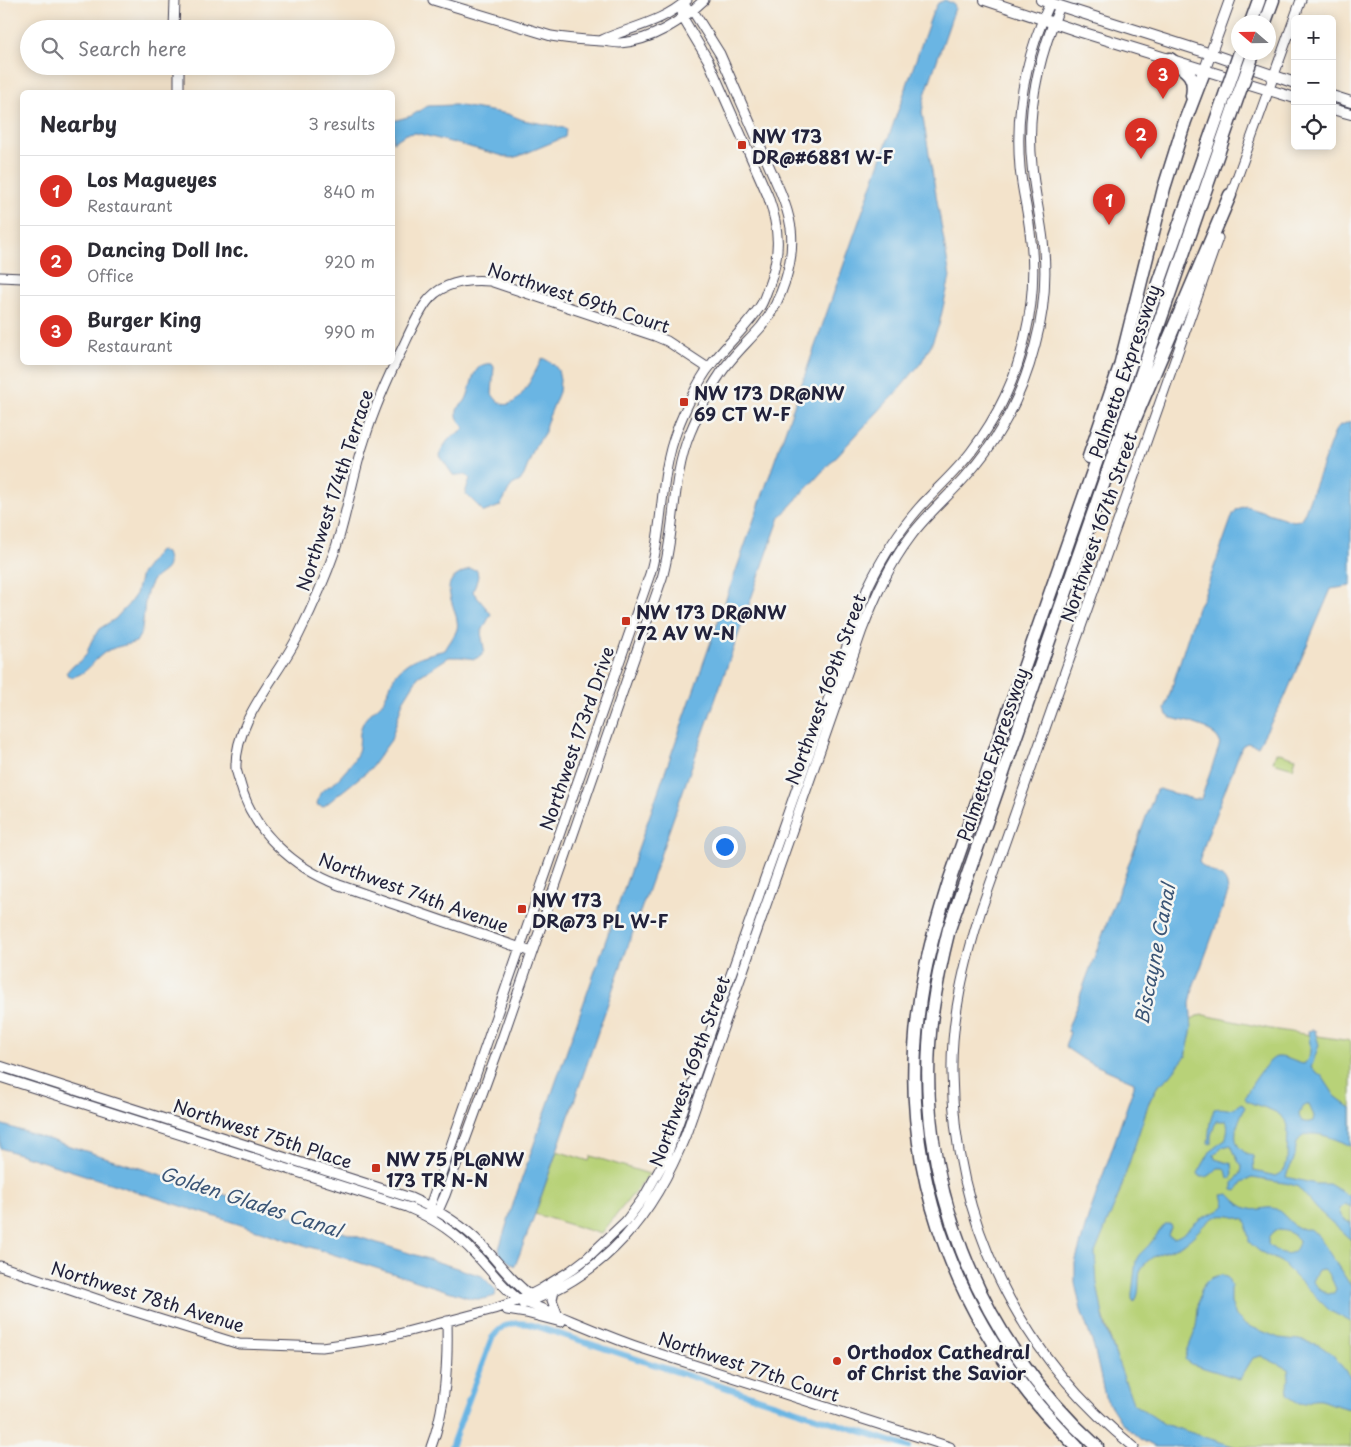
<!DOCTYPE html>
<html lang="en">
<head>
<meta charset="utf-8">
<style>
  :root { --surface:#fff; --page:#f2f2f3; --text:#2b2b33; --muted:#7c7c81; --line:#e1e1e2; --accent:#d93025 }
  body { margin:0; font-family:"Playpen Sans",sans-serif; background:var(--page); color:var(--text) }
  .controls { position:absolute; right:15px; top:15px; display:grid; overflow:hidden; border-radius:8px; box-shadow:0 2px 12px #0003 }
  .controls button { width:45px; height:45px; display:grid; place-items:center; padding:0; border:0; border-bottom:1px solid var(--line); background:var(--surface); color:var(--text); font:25px sans-serif }
  .compass { position:absolute; left:1231px; top:15px; width:45px; height:45px; border-radius:50%; background:var(--surface); box-shadow:0 2px 12px #0003; rotate:290deg }
  .you { position:absolute; left:724px; top:846px; width:18px; height:18px; margin:-12px; border:4px solid #fff; border-radius:50%; background:#1a73e8; box-shadow:0 0 0 8px #1a73e833 }
  .badge { display:grid; place-items:center; width:32px; height:32px; border-radius:50%; background:var(--accent); color:#fff; font-size:16px; font-weight:700 }
  .pin { position:absolute; translate:-50% -41px; filter:drop-shadow(0 1px 2px #0008) }
  .pin::after { content:''; position:absolute; top:26px; width:18px; height:15px; background:inherit; clip-path:polygon(0 0,100% 0,50% 100%) }
  .list { margin:0; padding:0; list-style:none }
  h2 { display:flex; justify-content:space-between; align-items:center; height:65px; margin:0; padding:0 20px; font-size:21px }
  h2 small { font-size:16px; font-weight:400; color:var(--muted) }
  .list li { display:grid; grid-template-columns:32px 1fr auto; gap:15px; align-items:center; box-sizing:border-box; height:70px; padding:0 20px; border-top:1px solid var(--line) }
  .list b { display:block; font-size:19px; white-space:nowrap }
  .list p { margin:0; font-size:16px; white-space:nowrap; color:var(--muted) }
  .list em { font-size:16px; font-style:normal; color:var(--muted) }
  .icon { flex:none; width:28px; height:28px; fill:none; stroke:currentColor; stroke-width:2; stroke-linecap:round; stroke-linejoin:round }
  .map { position:relative; flex:none; width:1351px; height:1447px; overflow:hidden }
  .search { position:absolute; background:var(--surface); box-shadow:0 2px 12px #0003; left:20px; top:20px; width:375px; height:55px; display:flex; align-items:center; gap:12px; box-sizing:border-box; padding:0 18px; border-radius:28px; color:var(--muted); font-size:19px }
  .panel { position:absolute; background:var(--surface); box-shadow:0 2px 12px #0003; left:20px; top:90px; width:375px; height:275px; border-radius:8px }
  .map>svg:first-child { display:block }
  .green { fill:#b8d278; stroke:#6d7a5a }
  .water { fill:#6ab5e3; stroke:#466c8f; fill-rule:evenodd }
  .lines { fill:none; stroke-linecap:round; stroke-linejoin:round }
  .canal { stroke:#6ab5e3; stroke-width:6 }
  .tertiary-casing { stroke:#413f51; stroke-width:11 }
  .secondary-casing { stroke:#413f51; stroke-width:12 }
  .motorway-casing { stroke:#413f51; stroke-width:15 }
  .tertiary { stroke:#fff; stroke-width:9 }
  .secondary { stroke:#fff; stroke-width:10 }
  .motorway { stroke:#fff; stroke-width:12 }
  .motorway-bridge-casing { stroke:#413f51; stroke-width:15; stroke-linecap:butt }
  .motorway-bridge { stroke:#fff; stroke-width:12 }
  .poi-dot { fill:#c8321e; stroke:#f6f6f2; stroke-width:2 }
  .labels { text-anchor:middle; dominant-baseline:central; stroke-width:5; stroke-linejoin:round; paint-order:stroke }
  .poi-label { font-size:18px; font-weight:bold; fill:#22223b; stroke:#f6f6f2; text-anchor:start }
  .street-label { font-size:18px; fill:#22223b; stroke:#f6f6f2 }
  .water-label { font-size:19px; font-style:italic; fill:#3b5576; stroke:#f6f6f2 }
</style>
</head>
<body>
<div class="map">
<svg width="1351" height="1447" viewBox="0 0 1351 1447">
  <rect width="100%" height="100%" fill="#f6f6f2"/>
  <filter id="ink" filterUnits="userSpaceOnUse"><feTurbulence type="fractalNoise" baseFrequency=".02" numOctaves="2"/><feDisplacementMap in="SourceGraphic" scale="10" xChannelSelector="R" yChannelSelector="G"/><feConvolveMatrix kernelMatrix="1 2 1 2 8 2 1 2 1" color-interpolation-filters="sRGB"/></filter>
  <filter id="wash" filterUnits="userSpaceOnUse"><feTurbulence type="fractalNoise" baseFrequency=".0096" numOctaves="4" result="noise"/><feDisplacementMap in="SourceGraphic" scale="20" xChannelSelector="R" yChannelSelector="G"/><feGaussianBlur stdDeviation="1.12" result="paint"/><feColorMatrix in="noise" values="0 0 0 0 0 0 0 0 0 0 0 0 0 0 0 0 0 1.4 0 .05"/><feComposite in="paint" operator="in"/></filter>
  <g filter="url(#wash)">
    <rect width="100%" height="100%" fill="#f3e3cb"/>
    <path class="green" d="M 1276,752 L 1296,758 L 1293,768 L 1273,762 Z
      M 1204,1015 L 1271,1029 L 1351,1041 L 1351,1447 L 1222,1447 L 1164,1427 L 1130,1402 L 1095,1290 L 1093,1253 L 1158,1079 L 1187,1022 L 1197,1016 Z
      M 557,1151 L 589,1161 L 591,1156 L 649,1174 L 601,1234 L 535,1214 Z"/>
    <path class="water" d="M 945,0 L 954,4 L 955,8 L 925,95 L 922,112 L 950,277 L 939,325 L 931,345 L 921,363 L 901,387 L 780,517 L 616,980 L 535,1214 L 515,1266 L 501,1256 L 499,1249 L 515,1198 L 932,14 L 938,3 Z
      M 455,105 L 508,114 L 523,120 L 564,128 L 566,129 L 565,137 L 519,156 L 511,158 L 416,133 L 406,134 L 393,142 L 393,121 L 411,116 L 427,106 Z
      M 543,358 L 553,364 L 558,370 L 560,380 L 559,392 L 546,424 L 545,432 L 535,447 L 524,475 L 520,481 L 512,485 L 500,506 L 484,512 L 466,494 L 466,490 L 470,479 C 466,472 459,476 453,475 L 440,456 C 441,450 446,442 450,438 C 455,434 460,433 464,428 L 457,417 L 457,410 C 459,406 463,404 465,401 C 473,389 470,361 492,364 L 494,367 L 492,394 C 514,428 534,370 543,358 Z
      M 1351,421 L 1351,586 L 1331,589 L 1284,699 L 1258,746 L 1247,743 L 1242,746 L 1208,834 L 1199,862 C 1210,877 1228,870 1228,893 L 1200,970 L 1194,984 L 1190,1004 L 1192,1028 L 1186,1056 L 1169,1077 L 1157,1087 L 1149,1102 L 1119,1194 L 1095,1253 L 1097,1284 L 1105,1326 L 1133,1403 L 1164,1424 L 1236,1447 L 1155,1447 L 1140,1439 L 1121,1422 L 1105,1397 L 1094,1347 L 1081,1310 L 1075,1283 L 1075,1263 L 1088,1218 L 1134,1086 L 1134,1082 L 1084,1060 L 1065,1047 L 1070,1032 L 1067,1031 L 1156,790 L 1159,789 L 1193,799 L 1201,799 L 1219,747 L 1220,742 L 1217,737 L 1206,728 L 1189,722 L 1171,718 L 1167,715 L 1165,709 L 1197,608 L 1203,598 L 1233,514 L 1237,509 L 1246,506 L 1293,521 L 1300,520 L 1304,514 L 1335,431 L 1339,426 Z
      M 159,550 L 166,553 C 173,572 161,570 152,581 C 143,596 145,612 142,628 C 142,633 138,638 136,642 C 128,645 117,646 109,650 C 94,657 88,676 70,677 L 66,673 L 72,666 L 80,662 L 86,655 L 91,642 L 99,629 L 115,619 L 128,605 L 136,594 L 141,574 Z
      M 469,569 L 477,570 L 478,577 L 473,592 L 491,614 L 481,633 L 484,648 L 482,655 L 475,659 L 460,657 L 449,657 L 418,677 L 403,701 L 391,740 L 370,769 L 323,807 L 317,805 C 320,785 325,792 337,780 C 344,773 351,765 356,756 C 362,746 357,734 363,723 C 367,714 376,710 381,704 C 388,695 389,685 395,676 C 407,658 426,655 445,650 C 448,644 455,636 457,629 C 461,615 439,587 455,577 C 459,574 464,572 469,569 Z
      M 1312,1030 L 1315,1031 L 1319,1045 L 1311,1068 L 1322,1076 L 1335,1096 L 1351,1108 L 1351,1146 C 1338,1140 1305,1124 1297,1143 C 1295,1148 1296,1154 1294,1159 C 1292,1166 1287,1170 1286,1177 L 1316,1184 L 1329,1184 L 1351,1197 L 1351,1207 L 1345,1204 L 1339,1209 C 1340,1216 1344,1222 1351,1222 L 1351,1240 L 1318,1210 L 1298,1187 L 1290,1184 L 1252,1178 L 1242,1182 L 1237,1191 L 1233,1190 L 1233,1183 L 1241,1173 L 1242,1167 L 1238,1161 L 1231,1145 L 1223,1147 L 1214,1155 L 1215,1159 L 1232,1164 L 1233,1173 L 1231,1178 L 1228,1178 L 1226,1170 L 1223,1168 L 1218,1168 C 1211,1174 1210,1178 1200,1177 L 1198,1173 L 1211,1150 L 1225,1140 C 1227,1135 1229,1125 1226,1121 L 1216,1121 L 1211,1136 L 1211,1144 L 1208,1143 L 1210,1122 L 1214,1109 C 1228,1106 1227,1114 1241,1103 L 1245,1107 C 1239,1120 1229,1139 1242,1150 C 1245,1153 1249,1155 1253,1156 L 1254,1171 L 1276,1176 L 1280,1174 L 1285,1169 L 1287,1161 L 1288,1125 C 1279,1108 1263,1109 1247,1101 L 1245,1098 C 1247,1090 1269,1057 1277,1057 C 1286,1056 1295,1063 1304,1064 C 1313,1055 1310,1042 1308,1031 ZM 1304,1105 L 1309,1105 L 1314,1116 L 1313,1121 C 1305,1124 1299,1122 1299,1113 Z
      M 0,1124 L 482,1276 L 496,1290 L 495,1296 C 486,1299 479,1300 470,1298 L 0,1148 Z
      M 1229,1194 C 1237,1203 1247,1212 1260,1209 C 1266,1208 1270,1207 1276,1209 C 1288,1216 1293,1231 1309,1229 L 1317,1234 L 1351,1286 L 1351,1322 L 1330,1311 L 1281,1262 L 1259,1251 L 1249,1242 C 1249,1238 1248,1235 1247,1231 C 1246,1221 1249,1221 1238,1218 C 1206,1208 1204,1232 1183,1244 C 1168,1253 1155,1251 1143,1266 C 1135,1276 1143,1292 1134,1302 L 1132,1299 L 1132,1294 L 1136,1260 L 1139,1255 L 1149,1245 L 1165,1224 L 1170,1224 L 1171,1228 L 1168,1235 L 1174,1238 C 1186,1235 1193,1222 1204,1217 C 1212,1213 1220,1212 1225,1205 L 1222,1195 ZM 1277,1230 C 1287,1230 1292,1233 1299,1240 C 1297,1260 1278,1255 1268,1244 C 1268,1236 1270,1233 1277,1230 ZM 1323,1269 C 1330,1273 1333,1282 1336,1289 L 1334,1293 C 1324,1295 1318,1288 1312,1281 L 1318,1270 Z
      M 1222,1275 L 1228,1278 L 1231,1285 L 1231,1303 L 1236,1316 L 1244,1324 L 1279,1338 L 1299,1340 L 1319,1345 L 1333,1355 L 1351,1378 L 1351,1409 C 1340,1408 1330,1402 1320,1400 C 1303,1398 1308,1412 1287,1395 L 1289,1378 L 1288,1369 L 1261,1356 L 1253,1358 L 1240,1379 L 1191,1364 L 1185,1360 C 1187,1347 1194,1338 1196,1326 C 1200,1306 1194,1278 1222,1275 Z"/>
    <g class="lines">
      <path class="canal" d="M 451,1447 L 492,1338 C 504,1323 510,1322 529,1324 L 909,1447"/>
    </g>
  </g>
  <g filter="url(#ink)">
    <g class="lines">
      <defs>
        <path id="tertiary" d="M 433,0 L 551,36 C 568,39 583,40 601,41 C 607,41 613,43 620,43 C 651,41 682,21 704,0
          M 174,29 L 175,0
          M 602,40 C 631,27 663,22 687,0
          M 179,92 L 179,66
          M 1229,200 L 1301,0
          M 0,277 L 22,278
          M 532,952 L 339,885 C 294,868 252,831 240,783 C 239,779 237,773 236,769 C 234,720 279,676 299,634 C 313,606 325,579 335,550 C 347,515 352,477 364,441 C 374,409 388,377 403,347 C 410,332 417,316 426,303 C 441,282 466,279 490,281 L 655,336 L 667,341 L 708,368
          M 0,1066 L 411,1198 C 438,1210 462,1224 482,1245 C 499,1263 513,1283 534,1298
          M 0,1077 L 407,1207 C 433,1218 457,1234 476,1255 C 490,1269 502,1287 518,1299 C 526,1304 534,1305 543,1309 C 575,1322 606,1336 638,1347 L 950,1447
          M 428,1217 L 438,1211 L 445,1195 L 501,1042 L 662,578 C 676,531 671,479 690,433 C 698,414 707,393 719,376 C 730,358 747,343 761,327 C 782,301 795,261 791,228 C 789,215 785,203 780,191 L 720,54 L 693,11 L 681,5
          M 428,1217 L 430,1206 L 650,574 C 664,527 659,476 677,430 C 683,414 699,379 710,366 C 726,345 747,327 761,305 C 764,300 766,293 768,288 C 781,254 780,230 768,196 L 708,60 L 683,18 L 681,5
          M 0,1266 L 120,1307 L 239,1344 L 322,1347 L 350,1343 L 383,1338 L 494,1309 L 520,1300 L 541,1289 L 570,1271 L 587,1258 L 626,1221 L 644,1197 L 666,1158 L 868,587 C 882,558 898,532 919,508 C 936,489 955,473 971,452 C 997,418 1016,379 1025,337 C 1033,303 1035,267 1030,232 C 1028,211 1022,190 1020,168 C 1015,111 1026,55 1050,3
          M 554,1291 L 552,1300 L 558,1316
          M 523,1304 C 607,1274 654,1214 686,1134 L 862,630 C 875,597 889,565 911,536 C 927,514 949,496 967,475 C 1000,438 1023,393 1035,345 C 1044,312 1047,274 1043,240 C 1040,215 1034,190 1032,165 C 1026,111 1039,56 1060,6
          M 507,1310 L 526,1313 L 561,1322
          M 431,1447 C 446,1408 448,1363 447,1321
          M 1134,1447 C 1018,1354 954,1221 952,1073 C 951,1017 965,962 981,910 L 1218,238"/>
        <path id="secondary" d="M 985,0 L 1078,31 L 1295,98
          M 1041,0 L 1211,54 L 1295,83
          M 1205,69 L 1230,0
          M 1332,96 L 1351,102
          M 1332,109 L 1351,114"/>
        <path id="motorway" d="M 1251,22 L 1259,0
          M 1265,22 L 1273,0
          M 1170,59 C 1186,71 1196,74 1192,96
          M 1128,435 L 1230,195
          M 1089,457 L 1120,366 L 1164,188 L 1185,121 L 1205,69
          M 1077,1447 C 961,1333 898,1178 918,1015 C 923,968 936,924 950,879 L 1226,92
          M 1097,1447 C 978,1340 911,1175 932,1014 C 936,985 942,957 949,929 L 1238,96"/>
      </defs>
      <use href="#tertiary" class="tertiary-casing"/>
      <use href="#secondary" class="secondary-casing"/>
      <use href="#motorway" class="motorway-casing"/>
      <use href="#tertiary" class="tertiary"/>
      <use href="#secondary" class="secondary"/>
      <use href="#motorway" class="motorway"/>
      <defs>
        <path id="motorway-bridge" d="M 1226,92 L 1240,52
          M 1238,96 L 1254,52"/>
      </defs>
      <use href="#motorway-bridge" class="motorway-bridge-casing"/>
      <use href="#motorway-bridge" class="motorway-bridge"/>
    </g>
  </g>
  <g class="poi-dot">
    <rect x="737" y="140" width="10" height="10" rx="2.5"/>
    <rect x="679" y="397" width="10" height="10" rx="2.5"/>
    <rect x="621" y="616" width="10" height="10" rx="2.5"/>
    <rect x="517" y="904" width="10" height="10" rx="2.5"/>
    <rect x="371" y="1163" width="10" height="10" rx="2.5"/>
    <circle cx="837" cy="1361" r="5"/>
  </g>
  <g class="labels">
    <g class="poi-label">
      <text x="752" y="135">NW 173<tspan x="752" dy="21">DR@#6881 W-F</tspan></text>
      <text x="694" y="392">NW 173 DR@NW<tspan x="694" dy="21">69 CT W-F</tspan></text>
      <text x="636" y="611">NW 173 DR@NW<tspan x="636" dy="21">72 AV W-N</tspan></text>
      <text x="532" y="899">NW 173<tspan x="532" dy="21">DR@73 PL W-F</tspan></text>
      <text x="386" y="1158">NW 75 PL@NW<tspan x="386" dy="21">173 TR N-N</tspan></text>
      <text x="847" y="1351">Orthodox Cathedral<tspan x="847" dy="21">of Christ the Savior</tspan></text>
    </g>
    <g class="street-label">
      <text transform="translate(579 297) rotate(18)">Northwest 69th Court</text>
      <text transform="translate(1124 371) rotate(-71)">Palmetto Expressway</text>
      <text transform="translate(334 490) rotate(-72)">Northwest 174th Terrace</text>
      <text transform="translate(1098 527) rotate(-71)">Northwest 167th Street</text>
      <text transform="translate(825 689) rotate(-70)">Northwest 169th Street</text>
      <text transform="translate(576 738) rotate(-71)">Northwest 173rd Drive</text>
      <text transform="translate(992 754) rotate(-71)">Palmetto Expressway</text>
      <text transform="translate(414 892) rotate(20)">Northwest 74th Avenue</text>
      <text transform="translate(689 1071) rotate(-70)">Northwest 169th Street</text>
      <text transform="translate(263 1133) rotate(18)">Northwest 75th Place</text>
      <text transform="translate(148 1296) rotate(17)">Northwest 78th Avenue</text>
      <text transform="translate(749 1366) rotate(18)">Northwest 77th Court</text>
    </g>
    <g class="water-label">
      <text transform="translate(1154 954) rotate(-79)">Biscayne Canal</text>
      <text transform="translate(251 1201) rotate(18)">Golden Glades Canal</text>
    </g>
  </g>
</svg>
<div class="controls">
<button>+</button>
<button>−</button>
<button><svg class="icon" aria-label="locate" viewBox="0 0 24 24"><circle cx="12" cy="12" r="6"/><path d="M12 2v4M12 18v4M2 12h4M18 12h4"/></svg></button>
</div>
<svg class="compass" viewBox="-18 -18 36 36"><path d="M0-13l5 13h-10z" fill="#e53935"/><path d="M0 13l5-13h-10z" fill="#7c7c81"/></svg>
<div class="you"></div>
<div class="pin badge" style="left:1109px;top:225px">1</div>
<div class="pin badge" style="left:1141px;top:159px">2</div>
<div class="pin badge" style="left:1163px;top:99px">3</div>
<div class="search"><svg class="icon" aria-label="search" viewBox="0 0 24 24"><circle cx="10" cy="10" r="6"/><path d="M15 15l6 6"/></svg>Search here</div>
<section class="panel">
<h2>Nearby<small>3 results</small></h2>
<ul class="list">
<li><span class="badge">1</span><div><b>Los Magueyes</b><p>Restaurant</p></div><em>840 m</em></li>
<li><span class="badge">2</span><div><b>Dancing Doll Inc.</b><p>Office</p></div><em>920 m</em></li>
<li><span class="badge">3</span><div><b>Burger King</b><p>Restaurant</p></div><em>990 m</em></li>
</ul>
</section>
</div>
</body>
</html>
